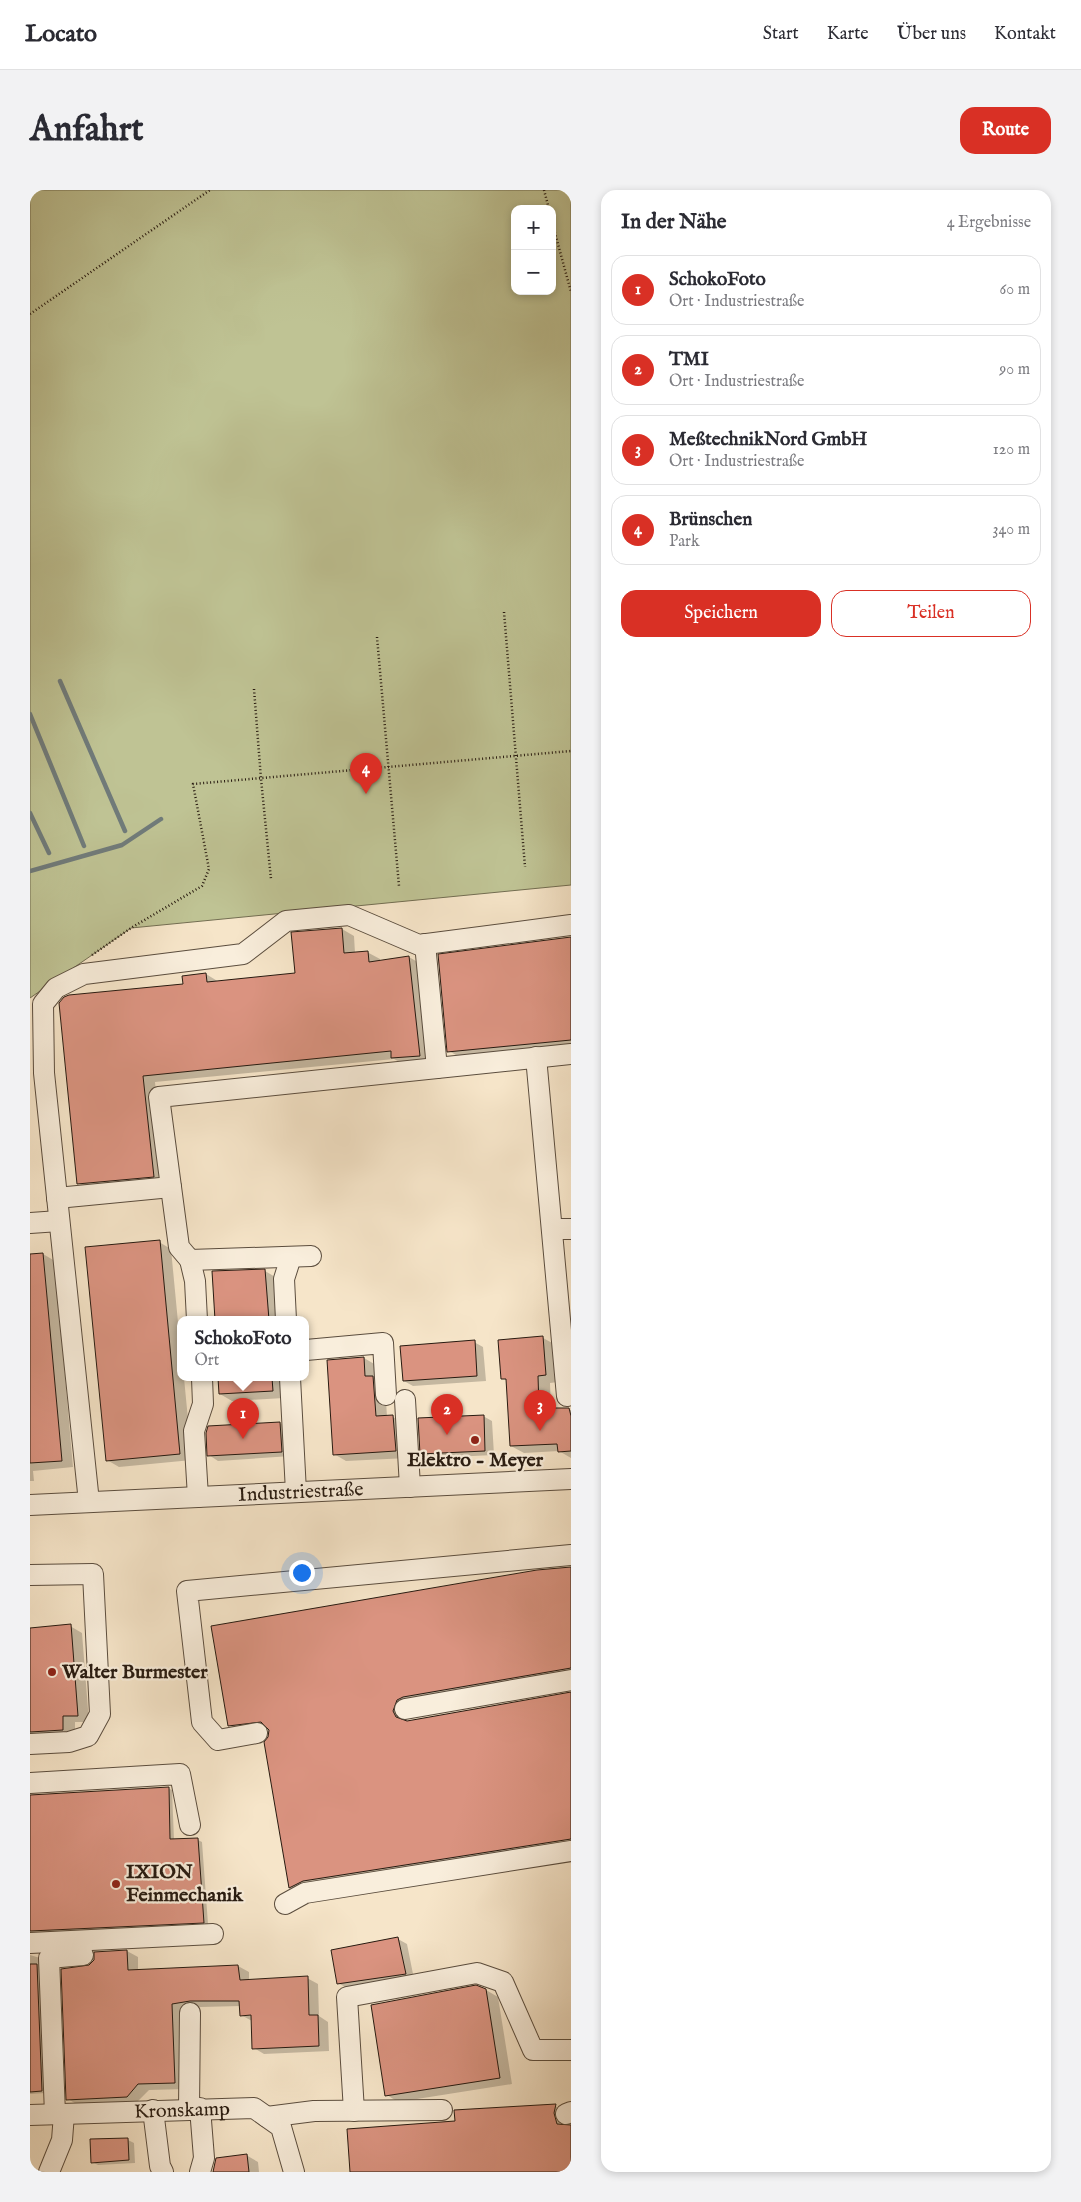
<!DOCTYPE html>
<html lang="de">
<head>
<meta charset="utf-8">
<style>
  :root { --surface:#fff; --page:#f2f2f3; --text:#2b2b33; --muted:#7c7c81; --line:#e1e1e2; --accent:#d93025 }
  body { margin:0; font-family:"IM FELL English",serif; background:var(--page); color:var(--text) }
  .controls { position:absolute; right:15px; top:15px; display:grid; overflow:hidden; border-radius:10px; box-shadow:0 2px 8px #0003 }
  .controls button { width:45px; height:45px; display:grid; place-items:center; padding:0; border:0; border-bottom:1px solid var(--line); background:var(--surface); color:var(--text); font:25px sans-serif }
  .you { position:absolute; left:271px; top:1382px; width:18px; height:18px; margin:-12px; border:4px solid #fff; border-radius:50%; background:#1a73e8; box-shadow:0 0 0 8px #1a73e833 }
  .badge { display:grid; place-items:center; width:32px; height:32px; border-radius:50%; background:var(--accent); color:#fff; font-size:16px; font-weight:700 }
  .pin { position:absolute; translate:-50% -41px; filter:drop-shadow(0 1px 2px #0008) }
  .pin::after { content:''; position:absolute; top:26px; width:18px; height:15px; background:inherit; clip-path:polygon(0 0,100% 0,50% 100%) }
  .popup { position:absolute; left:147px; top:1126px; width:132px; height:65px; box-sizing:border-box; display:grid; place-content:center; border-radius:10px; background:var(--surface); filter:drop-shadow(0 1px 4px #0005); font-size:16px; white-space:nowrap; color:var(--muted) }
  .popup b { font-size:19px; color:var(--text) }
  .popup::after { content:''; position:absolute; left:50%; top:100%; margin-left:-10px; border:10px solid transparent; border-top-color:var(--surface) }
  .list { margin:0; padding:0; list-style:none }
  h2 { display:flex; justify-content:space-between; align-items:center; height:65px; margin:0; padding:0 20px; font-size:21px }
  h2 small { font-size:16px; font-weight:400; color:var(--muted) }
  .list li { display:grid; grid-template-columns:32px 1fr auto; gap:15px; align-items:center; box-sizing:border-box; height:70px; margin:0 10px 10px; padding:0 10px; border:1px solid var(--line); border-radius:15px }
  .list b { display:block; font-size:19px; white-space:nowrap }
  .list p { margin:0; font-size:16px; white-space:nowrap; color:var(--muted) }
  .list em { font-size:16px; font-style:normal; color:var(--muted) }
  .actions { display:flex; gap:10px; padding:15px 20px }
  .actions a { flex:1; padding:11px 0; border:1px solid var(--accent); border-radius:15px; text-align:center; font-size:18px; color:var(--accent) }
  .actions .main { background:var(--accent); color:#fff }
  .map { position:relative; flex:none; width:541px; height:1982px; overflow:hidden; border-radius:15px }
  header { display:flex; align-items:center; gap:30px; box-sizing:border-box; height:70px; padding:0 25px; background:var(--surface); border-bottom:1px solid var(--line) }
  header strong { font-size:24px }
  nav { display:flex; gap:28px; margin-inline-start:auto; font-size:18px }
  .intro { display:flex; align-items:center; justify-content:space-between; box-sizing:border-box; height:120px; padding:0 30px }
  h1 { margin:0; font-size:35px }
  .button { padding:12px 22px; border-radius:15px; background:var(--accent); color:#fff; font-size:18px; font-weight:700 }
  main { display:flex; gap:30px; padding:0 30px }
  aside { flex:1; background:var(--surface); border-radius:15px; box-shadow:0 2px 8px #0003 }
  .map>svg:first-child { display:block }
  .green { fill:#bfc394; stroke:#736e52; fill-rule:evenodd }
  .shadow { fill:#0003 }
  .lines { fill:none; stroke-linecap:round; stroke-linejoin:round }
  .stream { stroke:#707b7a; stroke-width:4.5 }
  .building { fill:#da9380; stroke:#271a10 }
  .minor-casing { stroke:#5b4d3e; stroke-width:22 }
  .path { stroke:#271a10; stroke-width:2.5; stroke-dasharray:1 2.5; stroke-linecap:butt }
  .minor { stroke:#f9eedc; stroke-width:20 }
  .poi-dot { fill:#8f2418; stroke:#f9eedc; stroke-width:2 }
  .labels { text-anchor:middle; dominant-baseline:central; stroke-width:4.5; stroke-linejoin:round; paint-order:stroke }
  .poi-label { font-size:20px; font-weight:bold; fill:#271a10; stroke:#f9eedc; text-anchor:start }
  .street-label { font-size:20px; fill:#271a10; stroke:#f9eedc }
</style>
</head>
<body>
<header>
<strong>Locato</strong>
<nav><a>Start</a><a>Karte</a><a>Über uns</a><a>Kontakt</a></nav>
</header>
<div class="intro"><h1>Anfahrt</h1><a class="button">Route</a></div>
<main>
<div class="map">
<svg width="541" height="1982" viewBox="0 0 541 1982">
  <rect width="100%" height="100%" fill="#f6e5c9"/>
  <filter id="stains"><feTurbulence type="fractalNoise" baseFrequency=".004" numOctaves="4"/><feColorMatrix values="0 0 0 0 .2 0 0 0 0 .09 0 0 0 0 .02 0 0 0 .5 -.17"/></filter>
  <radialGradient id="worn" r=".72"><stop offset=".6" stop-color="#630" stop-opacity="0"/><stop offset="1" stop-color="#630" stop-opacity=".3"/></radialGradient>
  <path class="green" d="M 0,0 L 541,0 L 541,695 L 101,738 L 0,808 ZM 485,19 L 522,19 L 522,101 L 485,101 Z"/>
  <path class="shadow" d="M 312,739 L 324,746 L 325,763 L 337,762 L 350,769 L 350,772 L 379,767 L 391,774 L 402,872 L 375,875 L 364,869 L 125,892 L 135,993 L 60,1000 L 48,993 L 154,795 L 176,784 L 189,792 L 266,784 Z
    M 541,748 L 541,857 L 431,868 L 419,861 Z
    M 129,1052 L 141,1059 L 150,1153 L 150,1188 L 154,1188 L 162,1270 L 89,1277 L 77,1270 Z
    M 13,1064 L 25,1071 L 43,1277 L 3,1281 L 4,1291 L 0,1291 L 0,1066 Z
    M 235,1081 L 247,1088 L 250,1130 L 186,1130 L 183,1082 Z
    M 513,1148 L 526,1155 L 528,1192 L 520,1193 L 521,1219 L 541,1220 L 541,1268 L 529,1261 L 494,1263 L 481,1256 L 478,1191 L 473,1188 Z
    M 444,1152 L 453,1157 L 456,1191 L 383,1196 L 374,1191 Z
    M 334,1168 L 346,1175 L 355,1194 L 357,1227 L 363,1227 L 375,1234 L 378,1268 L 316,1271 L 304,1264 Z
    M 189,1188 L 253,1188 L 254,1208 L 202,1211 L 190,1204 Z
    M 453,1226 L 462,1231 L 464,1265 L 400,1268 L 391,1263 Z
    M 250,1233 L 259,1239 L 261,1266 L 188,1271 L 179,1265 L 179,1238 Z
    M 541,1378 L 541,1488 L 376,1521 L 377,1532 L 541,1504 L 541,1657 L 272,1704 L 260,1698 L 235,1553 L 239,1548 L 240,1540 L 211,1542 L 199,1535 Z
    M 40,1436 L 52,1443 L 59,1532 L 45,1532 L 45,1546 L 0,1549 L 0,1439 Z
    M 138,1598 L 142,1600 L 144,1650 L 168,1650 L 172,1652 L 178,1734 L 0,1744 L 0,1606 Z
    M 368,1749 L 377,1754 L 384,1789 L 317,1798 L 308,1793 Z
    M 97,1761 L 108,1767 L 108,1780 L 208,1776 L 219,1782 L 219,1791 L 277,1788 L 288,1794 L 289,1826 L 298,1832 L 299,1861 L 234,1864 L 224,1858 L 222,1831 L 211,1825 L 211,1816 L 171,1817 L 152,1819 L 155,1899 L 119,1900 L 107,1912 L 48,1915 L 38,1909 L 60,1776 Z
    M 0,1765 L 10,1768 L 16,1903 L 0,1904 Z
    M 456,1800 L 468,1807 L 482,1894 L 368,1912 L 357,1905 Z
    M 525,1916 L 537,1922 L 536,1930 L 541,1982 L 321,1982 L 426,1932 Z
    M 98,1950 L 104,1953 L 105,1973 L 68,1975 L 62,1972 Z
    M 216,1965 L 228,1972 L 229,1982 L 184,1982 Z"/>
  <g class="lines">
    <path class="stream" d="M 30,491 L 95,641
      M 0,524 L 54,656
      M 0,623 L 19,663
      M 0,681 L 92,655 L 131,629"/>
  </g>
  <path class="building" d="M 312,738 L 314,763 L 338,761 L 339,772 L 379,766 L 390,866 L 361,868 L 361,861 L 113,886 L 124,987 L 47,994 L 29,813 L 34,807 L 39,805 L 153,794 L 152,786 L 176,783 L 177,792 L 265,783 L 261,742 Z
    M 541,747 L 541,850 L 417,862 L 408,764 Z
    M 130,1050 L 150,1264 L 76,1271 L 55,1057 Z
    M 13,1063 L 32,1271 L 0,1273 L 0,1064 Z
    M 235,1079 L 239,1130 L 185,1130 L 182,1081 Z
    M 513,1146 L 516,1185 L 508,1186 L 509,1218 L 539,1218 L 541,1226 L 541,1261 L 528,1262 L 527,1254 L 480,1256 L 476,1189 L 471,1189 L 468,1150 Z
    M 445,1150 L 447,1186 L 373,1191 L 370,1156 Z
    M 334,1167 L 335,1186 L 343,1186 L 346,1226 L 363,1225 L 366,1261 L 303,1265 L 297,1170 Z
    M 188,1188 L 242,1188 L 243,1201 L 189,1204 Z
    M 454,1225 L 455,1261 L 390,1264 L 388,1228 Z
    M 250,1232 L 252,1262 L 177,1266 L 176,1243 L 178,1236 Z
    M 541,1377 L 541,1478 L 373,1507 L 367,1510 L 363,1521 L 366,1527 L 377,1531 L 541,1502 L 541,1649 L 273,1691 L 259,1698 L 234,1552 L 238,1547 L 239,1540 L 231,1532 L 198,1536 L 181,1436 L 507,1380 Z
    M 41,1434 L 48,1526 L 33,1526 L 33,1540 L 0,1542 L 0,1438 Z
    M 139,1597 L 140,1649 L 168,1648 L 174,1733 L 0,1741 L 0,1605 Z
    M 368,1747 L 376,1784 L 307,1794 L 301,1760 Z
    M 97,1760 L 98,1780 L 208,1775 L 210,1790 L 278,1786 L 279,1825 L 288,1825 L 289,1856 L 222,1859 L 221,1825 L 210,1826 L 209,1811 L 160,1811 L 142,1814 L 145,1893 L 108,1894 L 97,1907 L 36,1910 L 31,1779 L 59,1775 L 64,1770 L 64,1762 Z
    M 0,1774 L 7,1774 L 12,1901 L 0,1902 Z
    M 446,1795 L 456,1799 L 470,1888 L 355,1906 L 341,1815 Z
    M 526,1914 L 524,1923 L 527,1934 L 541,1935 L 541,1982 L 320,1982 L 317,1939 L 425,1931 L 424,1920 Z
    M 98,1948 L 99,1970 L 61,1973 L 60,1949 Z
    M 217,1964 L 219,1982 L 183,1982 L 186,1968 Z"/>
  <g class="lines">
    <defs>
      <g id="minor">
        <path d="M 395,754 L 407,878"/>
        <path d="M 506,867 L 537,1206"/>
        <path d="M 27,1008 L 141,997"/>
        <path d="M 0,1033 L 29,1031"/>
        <path d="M 522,1039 L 541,1039"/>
        <path d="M 281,1066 L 160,1070 L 149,1057 L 129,907 L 541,864"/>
        <path d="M 160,1070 L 165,1091 L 167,1130"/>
        <path d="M 256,1130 L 254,1089 L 261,1067"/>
        <path d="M 276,1160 L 353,1153 L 356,1205"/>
        <path d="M 260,1188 L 266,1302"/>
        <path d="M 375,1210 L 380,1297"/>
        <path d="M 168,1307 L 164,1241 L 173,1214 L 172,1188"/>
        <path d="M 59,1312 L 14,883 L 13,814 L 26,798 L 54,784 L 213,764 L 256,731 L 319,725 L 389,755 L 541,735"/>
        <path id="s1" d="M 0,1315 L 541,1289"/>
        <path d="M 0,1385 L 63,1384 L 70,1524 L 58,1546 L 39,1552 L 0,1554"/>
        <path d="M 375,1519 L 541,1490"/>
        <path d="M 227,1543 L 188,1550 L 172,1532 L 157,1401 L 541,1365"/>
        <path d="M 0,1593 L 150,1584 L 160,1635"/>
        <path d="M 255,1714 L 275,1703 L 541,1661"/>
        <path d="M 0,1753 L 183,1744"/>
        <path d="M 159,1919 L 160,1823"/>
        <path d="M 123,1920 L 130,1976 L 133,1982"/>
        <path d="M 324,1921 L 317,1807 L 447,1783 L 473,1792 L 503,1860 L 541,1860"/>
        <path d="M 25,1924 L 19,1768 L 53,1765"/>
        <path d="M 536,1924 L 541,1922"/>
        <path id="s2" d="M 0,1925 L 224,1918 L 251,1937 L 264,1982"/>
        <path d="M 237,1927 L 284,1921 L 412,1920"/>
        <path d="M 19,1982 L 32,1950 L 34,1924"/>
        <path d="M 170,1982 L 174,1968 L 170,1918"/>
      </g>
    </defs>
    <use href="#minor" class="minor-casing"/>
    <path class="path" d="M 514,0 L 519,19
      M 522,32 L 541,102
      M 0,124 L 180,0
      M 474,422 L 495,677
      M 347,447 L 369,696
      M 224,499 L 231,589 L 241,689
      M 62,765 L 101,738 L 172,696 L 179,679 L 163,594 L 541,561"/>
    <use href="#minor" class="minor"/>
  </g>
  <g class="poi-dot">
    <circle cx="445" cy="1250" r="5"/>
    <circle cx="22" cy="1482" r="5"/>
    <circle cx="86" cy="1694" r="5"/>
  </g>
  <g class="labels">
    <g class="poi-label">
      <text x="445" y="1270" text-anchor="middle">Elektro - Meyer</text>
      <text x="32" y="1482">Walter Burmester</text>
      <text x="96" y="1682">IXION<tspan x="96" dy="23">Feinmechanik</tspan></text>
    </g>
    <g class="street-label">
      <text stroke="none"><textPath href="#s1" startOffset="271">Industriestraße</textPath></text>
      <text stroke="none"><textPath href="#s2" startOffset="152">Kronskamp</textPath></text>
    </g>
  </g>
  <rect width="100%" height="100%" filter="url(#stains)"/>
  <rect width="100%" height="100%" fill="url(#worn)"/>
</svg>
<div class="controls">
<button>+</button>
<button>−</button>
</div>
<div class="you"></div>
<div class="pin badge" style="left:213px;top:1249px">1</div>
<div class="popup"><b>SchokoFoto</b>Ort</div>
<div class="pin badge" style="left:417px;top:1245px">2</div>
<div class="pin badge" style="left:510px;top:1241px">3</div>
<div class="pin badge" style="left:336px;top:604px">4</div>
</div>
<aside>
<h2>In der Nähe<small>4 Ergebnisse</small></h2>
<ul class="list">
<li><span class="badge">1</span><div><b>SchokoFoto</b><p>Ort · Industriestraße</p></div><em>60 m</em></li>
<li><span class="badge">2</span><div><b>TMI</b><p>Ort · Industriestraße</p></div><em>90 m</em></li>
<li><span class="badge">3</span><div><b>MeßtechnikNord GmbH</b><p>Ort · Industriestraße</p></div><em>120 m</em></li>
<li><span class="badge">4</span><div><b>Brünschen</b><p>Park</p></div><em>340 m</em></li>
</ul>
<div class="actions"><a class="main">Speichern</a><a>Teilen</a></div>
</aside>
</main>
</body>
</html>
